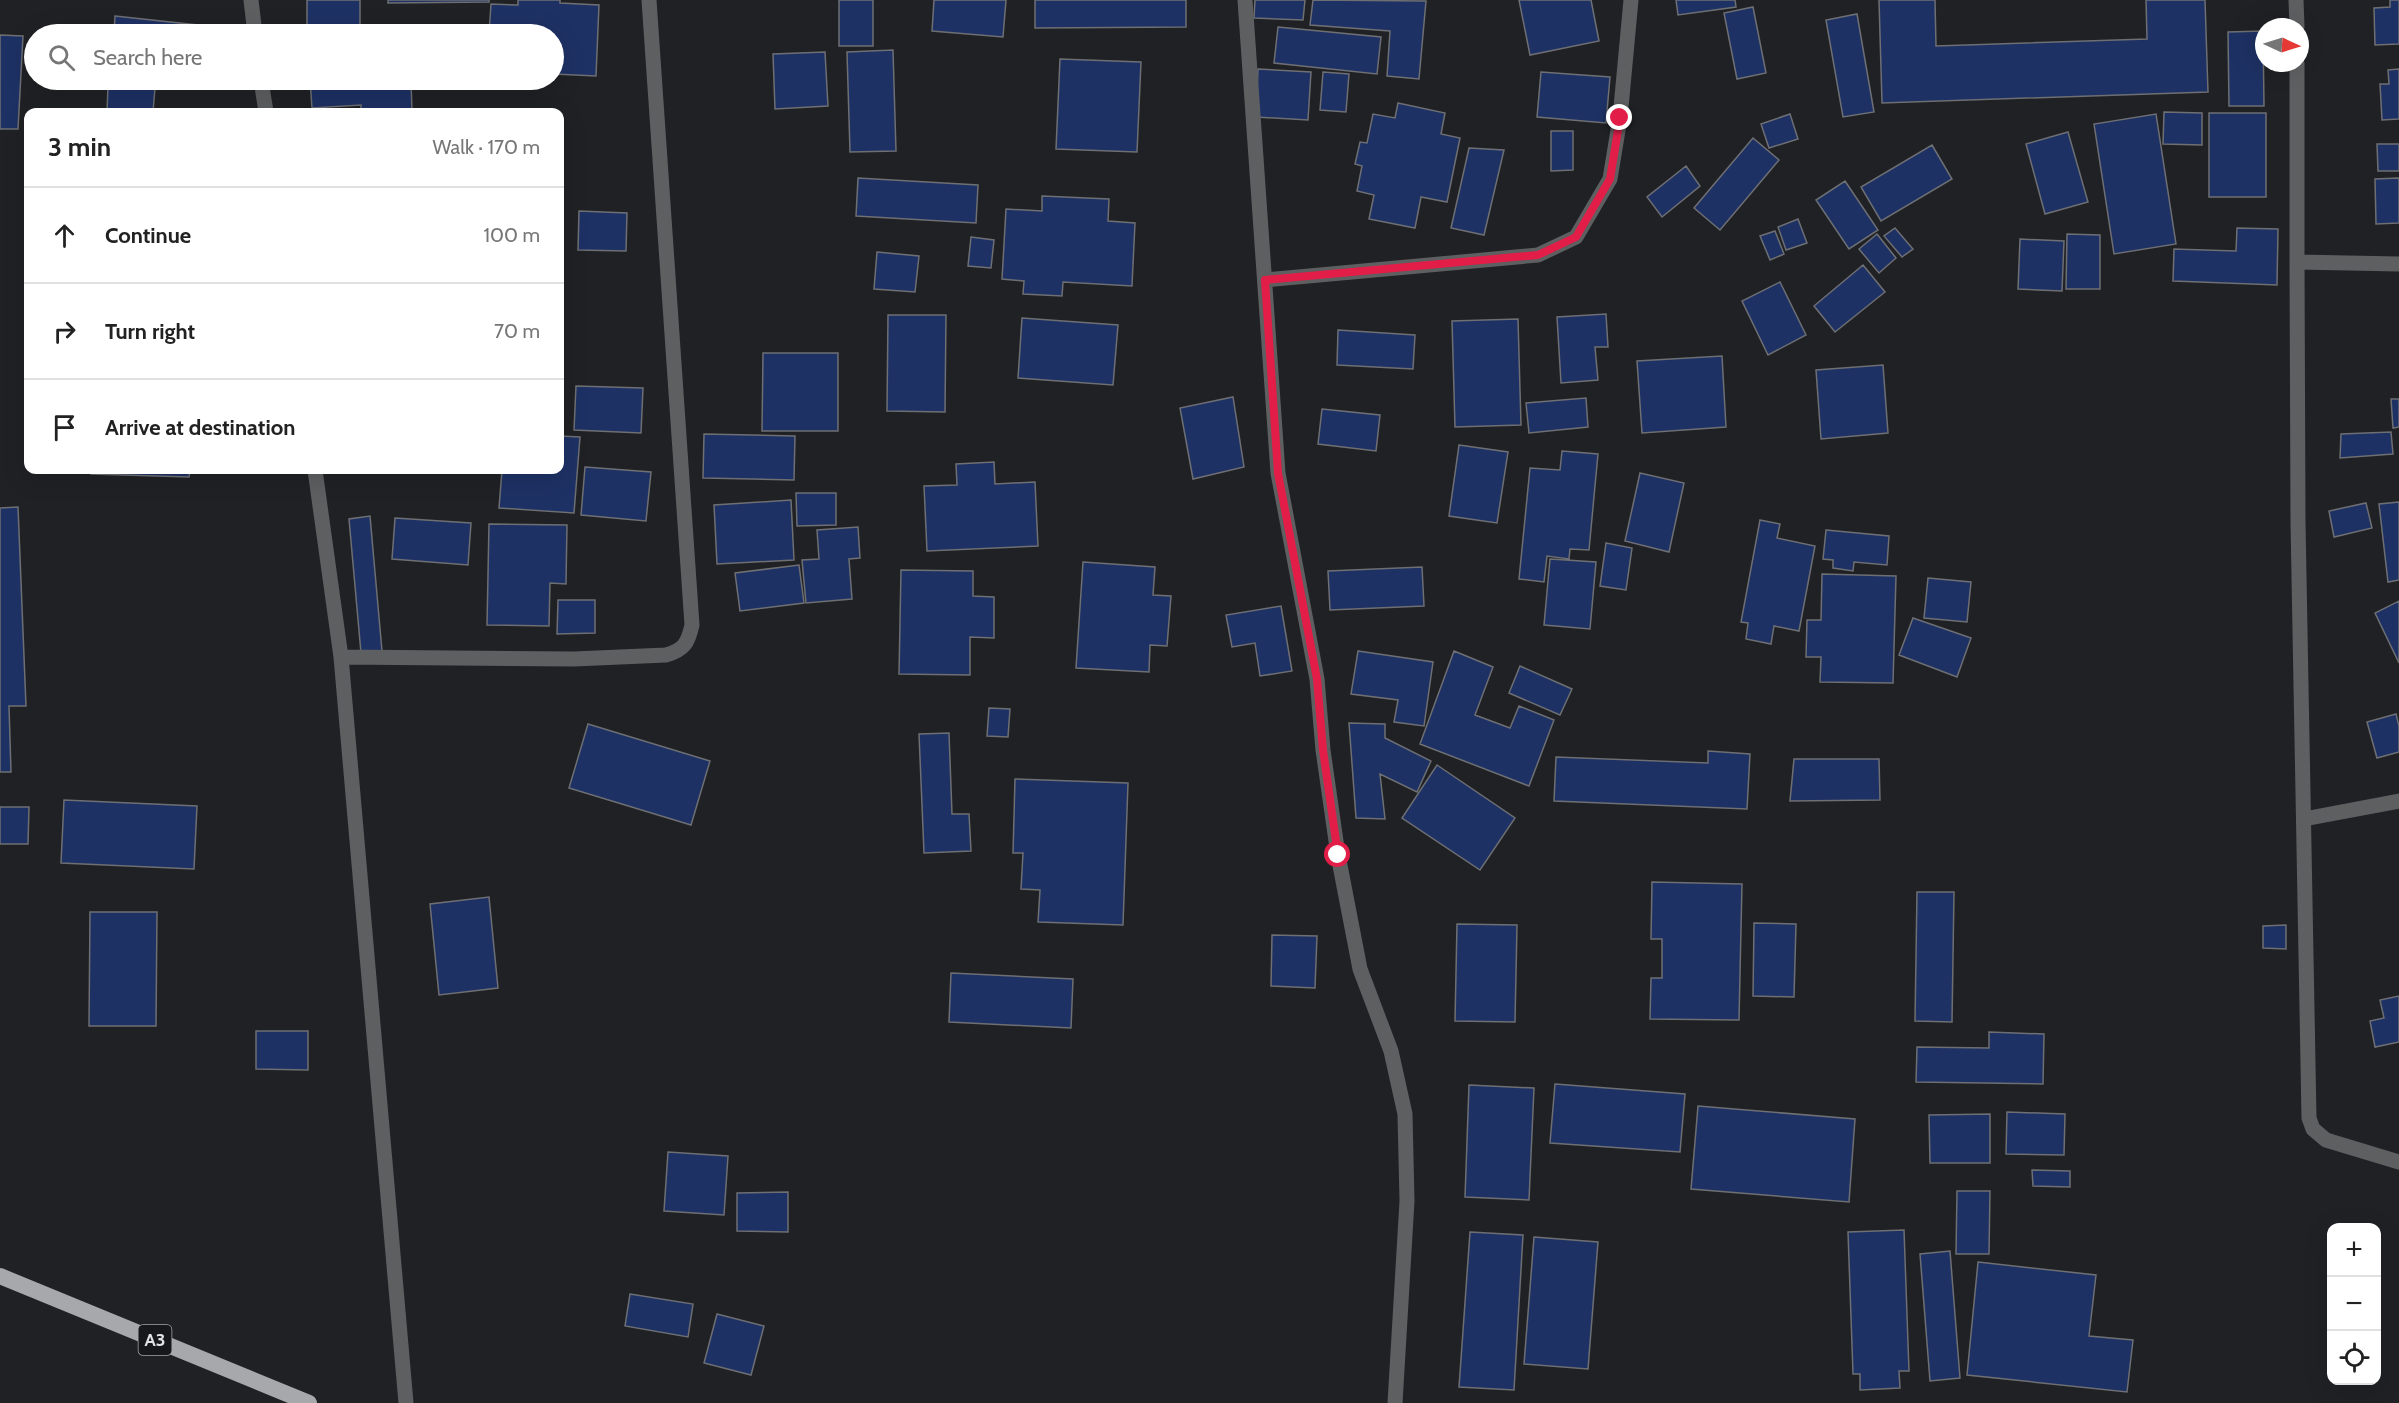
<!DOCTYPE html>
<html lang="en">
<head>
<meta charset="utf-8">
<style>
  :root { --surface:#fff; --page:#f2f2f2; --text:#222; --muted:#767676; --line:#e0e0e0 }
  body { margin:0; font-family:Cabin,sans-serif; background:var(--page); color:var(--text) }
  .controls { position:absolute; right:18px; bottom:18px; display:grid; overflow:hidden; border-radius:12px; box-shadow:0 6px 24px #0002 }
  .controls button { width:54px; height:54px; display:grid; place-items:center; padding:0; border:0; border-bottom:2px solid var(--line); background:var(--surface); color:var(--text); font:30px sans-serif }
  .compass { position:absolute; left:2255px; top:18px; width:54px; height:54px; border-radius:50%; background:var(--surface); box-shadow:0 6px 24px #0002; rotate:94deg }
  .stop { position:absolute; width:18px; height:18px; margin:-14px; border:4px solid #e11d48; border-radius:50%; background:#fff }
  .stop.end { background:#e11d48; border-color:#fff; box-shadow:0 2px 6px #0008 }
  .list { margin:0; padding:0; list-style:none }
  h2 { display:flex; justify-content:space-between; align-items:center; height:78px; margin:0; padding:0 24px; font-size:26px }
  h2 small { font-size:20px; font-weight:400; color:var(--muted) }
  .list li { display:grid; grid-template-columns:39px 1fr auto; gap:18px; align-items:center; box-sizing:border-box; height:96px; padding:0 24px; border-top:2px solid var(--line) }
  .list b { display:block; font-size:22px; white-space:nowrap }
  .list em { font-size:20px; font-style:normal; color:var(--muted) }
  .icon { flex:none; width:33px; height:33px; fill:none; stroke:currentColor; stroke-width:2; stroke-linecap:round; stroke-linejoin:round }
  .map { position:relative; flex:none; width:2399px; height:1403px; overflow:hidden }
  .search { position:absolute; background:var(--surface); box-shadow:0 6px 24px #0002; left:24px; top:24px; width:540px; height:66px; display:flex; align-items:center; gap:15px; box-sizing:border-box; padding:0 21px; border-radius:33px; color:var(--muted); font-size:22px }
  .panel { position:absolute; background:var(--surface); box-shadow:0 6px 24px #0002; left:24px; top:108px; width:540px; height:366px; border-radius:12px }
  .map>svg:first-child { display:block }
  .building { fill:#1e3164; stroke:#6d6f73; stroke-width:1.5 }
  .lines { fill:none; stroke-linecap:round; stroke-linejoin:round }
  .minor { stroke:#5e5f60; stroke-width:15 }
  .trunk { stroke:#a6a8ac; stroke-width:16 }
  .route { stroke:#e11d48; stroke-width:8 }
  .labels { text-anchor:middle; dominant-baseline:central; stroke-width:5; stroke-linejoin:round; paint-order:stroke }
  .shield { fill:#17181b; stroke:#a5a6a9; stroke-width:1.5 }
  .shield-label { font-size:18px; font-weight:bold; fill:#e2e3e6 }
</style>
</head>
<body>
<div class="map">
<svg width="2399" height="1403" viewBox="0 0 2399 1403">
  <rect width="100%" height="100%" fill="#202125"/>
  <path class="building" d="M 307,0 L 360,0 L 360,29 L 307,28 Z
    M 388,0 L 489,0 L 489,2 L 388,3 Z
    M 518,0 L 560,0 L 560,3 L 599,5 L 596,76 L 554,74 L 554,34 L 489,34 L 491,4 L 518,5 Z
    M 839,0 L 873,0 L 873,46 L 839,46 Z
    M 934,0 L 1006,0 L 1003,37 L 932,31 Z
    M 1035,0 L 1186,0 L 1186,27 L 1035,28 Z
    M 1255,0 L 1305,0 L 1303,20 L 1254,18 Z
    M 1313,0 L 1426,1 L 1419,79 L 1387,76 L 1390,31 L 1310,25 Z
    M 1519,0 L 1591,0 L 1599,41 L 1530,55 Z
    M 1676,0 L 1735,0 L 1736,7 L 1678,15 Z
    M 1879,0 L 1935,0 L 1936,46 L 2147,39 L 2146,0 L 2205,0 L 2208,92 L 1882,103 Z
    M 2390,0 L 2399,0 L 2399,44 L 2375,45 L 2374,8 L 2390,7 Z
    M 1753,7 L 1766,73 L 1737,79 L 1724,13 Z
    M 1857,14 L 1874,112 L 1843,117 L 1826,20 Z
    M 115,16 L 207,26 L 206,34 L 114,34 Z
    M 1278,27 L 1381,37 L 1377,74 L 1274,63 Z
    M 2263,31 L 2264,106 L 2229,106 L 2228,32 Z
    M 0,35 L 23,36 L 18,129 L 0,129 Z
    M 893,50 L 896,151 L 850,152 L 847,52 Z
    M 825,52 L 828,106 L 775,109 L 773,54 Z
    M 1060,59 L 1141,62 L 1137,152 L 1056,149 Z
    M 1258,69 L 1311,72 L 1308,120 L 1256,117 Z
    M 2399,69 L 2399,119 L 2382,120 L 2380,84 L 2389,84 L 2388,70 Z
    M 1323,72 L 1349,74 L 1346,112 L 1320,110 Z
    M 1541,72 L 1610,77 L 1606,123 L 1537,117 Z
    M 310,80 L 411,80 L 412,112 L 361,112 L 361,105 L 312,108 Z
    M 108,85 L 155,88 L 153,112 L 107,112 Z
    M 1398,103 L 1445,113 L 1441,134 L 1460,138 L 1447,202 L 1421,197 L 1415,228 L 1369,219 L 1374,195 L 1357,191 L 1362,166 L 1355,164 L 1360,142 L 1367,143 L 1373,114 L 1395,118 Z
    M 512,110 L 512,112 L 451,112 L 451,111 Z
    M 2164,112 L 2202,113 L 2202,145 L 2163,144 Z
    M 2209,113 L 2266,113 L 2266,197 L 2209,197 Z
    M 1790,114 L 1798,139 L 1769,148 L 1761,124 Z
    M 2156,114 L 2176,244 L 2114,254 L 2094,124 Z
    M 1551,131 L 1573,131 L 1573,170 L 1551,171 Z
    M 2068,132 L 2088,202 L 2045,214 L 2026,144 Z
    M 1753,138 L 1779,160 L 1720,230 L 1694,208 Z
    M 2377,144 L 2399,144 L 2399,171 L 2378,171 Z
    M 1932,145 L 1952,179 L 1881,221 L 1861,187 Z
    M 1469,148 L 1504,150 L 1484,235 L 1451,228 Z
    M 1686,166 L 1700,186 L 1662,217 L 1647,197 Z
    M 858,178 L 978,185 L 976,223 L 856,216 Z
    M 2399,178 L 2399,223 L 2376,224 L 2375,179 Z
    M 1845,181 L 1878,230 L 1849,249 L 1816,200 Z
    M 1042,196 L 1109,199 L 1108,221 L 1135,223 L 1132,286 L 1063,282 L 1062,296 L 1023,294 L 1024,281 L 1002,279 L 1006,209 L 1042,211 Z
    M 579,211 L 627,213 L 626,251 L 578,250 Z
    M 1798,219 L 1807,243 L 1786,250 L 1778,227 Z
    M 1895,228 L 1913,249 L 1902,257 L 1884,236 Z
    M 2237,228 L 2278,229 L 2277,285 L 2173,281 L 2174,249 L 2236,251 Z
    M 1775,231 L 1784,254 L 1770,260 L 1760,236 Z
    M 1877,234 L 1896,258 L 1879,273 L 1859,249 Z
    M 2067,234 L 2100,235 L 2100,289 L 2066,289 Z
    M 971,237 L 994,240 L 991,268 L 968,266 Z
    M 2020,239 L 2064,241 L 2062,291 L 2018,289 Z
    M 877,252 L 919,256 L 915,292 L 874,289 Z
    M 1863,265 L 1885,292 L 1835,332 L 1814,306 Z
    M 1780,282 L 1806,335 L 1768,355 L 1742,301 Z
    M 1606,314 L 1608,347 L 1595,347 L 1598,380 L 1561,383 L 1557,317 Z
    M 888,315 L 946,315 L 945,412 L 887,411 Z
    M 1022,318 L 1118,325 L 1113,385 L 1018,378 Z
    M 1518,319 L 1521,425 L 1455,427 L 1452,321 Z
    M 1338,330 L 1415,335 L 1413,369 L 1337,365 Z
    M 763,353 L 838,353 L 838,431 L 762,431 Z
    M 1722,356 L 1726,427 L 1642,433 L 1637,361 Z
    M 1883,365 L 1888,433 L 1821,439 L 1816,370 Z
    M 560,381 L 561,425 L 560,425 Z
    M 576,386 L 643,388 L 641,433 L 574,430 Z
    M 1233,397 L 1244,467 L 1193,479 L 1180,408 Z
    M 1586,398 L 1588,427 L 1529,433 L 1526,403 Z
    M 2391,399 L 2399,399 L 2399,427 L 2393,428 Z
    M 1322,409 L 1380,415 L 1376,451 L 1318,444 Z
    M 2391,432 L 2393,454 L 2340,458 L 2341,434 Z
    M 704,434 L 795,436 L 794,480 L 703,478 Z
    M 560,436 L 580,437 L 574,513 L 499,508 L 502,470 L 560,470 Z
    M 1459,445 L 1508,452 L 1497,523 L 1449,516 Z
    M 1562,451 L 1598,454 L 1589,550 L 1570,549 L 1569,559 L 1547,556 L 1544,582 L 1519,579 L 1530,468 L 1560,470 Z
    M 994,462 L 995,484 L 1035,482 L 1038,546 L 927,551 L 924,486 L 957,485 L 956,464 Z
    M 585,467 L 651,472 L 646,521 L 581,515 Z
    M 91,470 L 190,470 L 189,477 L 91,474 Z
    M 1640,473 L 1684,483 L 1669,552 L 1625,541 Z
    M 796,493 L 836,493 L 836,525 L 797,526 Z
    M 791,500 L 794,560 L 717,564 L 714,505 Z
    M 2399,502 L 2399,580 L 2388,582 L 2379,504 Z
    M 2366,503 L 2372,528 L 2334,537 L 2329,511 Z
    M 18,507 L 26,706 L 9,706 L 11,772 L 0,772 L 0,508 Z
    M 370,516 L 382,651 L 361,653 L 349,519 Z
    M 395,518 L 471,523 L 468,565 L 392,559 Z
    M 1760,520 L 1780,524 L 1777,538 L 1815,546 L 1799,631 L 1774,626 L 1771,644 L 1746,639 L 1748,623 L 1741,622 Z
    M 489,524 L 567,525 L 566,584 L 550,583 L 549,626 L 487,625 Z
    M 858,527 L 860,558 L 849,559 L 852,599 L 806,603 L 802,560 L 819,559 L 817,530 Z
    M 1826,530 L 1889,536 L 1887,565 L 1854,562 L 1853,571 L 1833,568 L 1833,560 L 1823,559 Z
    M 1606,543 L 1632,548 L 1626,590 L 1600,586 Z
    M 1550,559 L 1596,562 L 1590,629 L 1544,625 Z
    M 1083,562 L 1155,567 L 1153,595 L 1171,596 L 1167,646 L 1150,645 L 1149,672 L 1076,668 Z
    M 799,565 L 804,603 L 740,611 L 735,573 Z
    M 1422,567 L 1424,606 L 1330,610 L 1328,571 Z
    M 901,570 L 973,571 L 973,596 L 994,597 L 994,638 L 970,637 L 970,675 L 899,674 Z
    M 1822,574 L 1896,576 L 1893,683 L 1820,682 L 1821,657 L 1806,657 L 1807,620 L 1821,620 Z
    M 1928,578 L 1971,582 L 1967,622 L 1924,618 Z
    M 558,600 L 595,600 L 595,633 L 557,634 Z
    M 2399,601 L 2399,663 L 2375,613 Z
    M 1281,606 L 1292,671 L 1260,676 L 1255,643 L 1232,647 L 1226,615 Z
    M 1913,618 L 1971,638 L 1957,677 L 1899,655 Z
    M 1358,651 L 1433,662 L 1424,726 L 1394,722 L 1398,700 L 1351,694 Z
    M 1454,651 L 1493,667 L 1475,715 L 1510,728 L 1519,706 L 1554,720 L 1529,786 L 1420,744 Z
    M 1520,666 L 1572,689 L 1560,715 L 1509,693 Z
    M 989,708 L 1010,709 L 1008,737 L 987,736 Z
    M 2396,714 L 2399,726 L 2399,752 L 2377,758 L 2367,722 Z
    M 1349,723 L 1385,724 L 1385,738 L 1431,761 L 1417,792 L 1380,774 L 1385,819 L 1356,818 Z
    M 588,724 L 710,761 L 691,825 L 569,788 Z
    M 949,733 L 952,814 L 969,814 L 971,851 L 924,853 L 919,734 Z
    M 1708,751 L 1750,754 L 1747,809 L 1554,801 L 1556,757 L 1708,763 Z
    M 1794,759 L 1879,759 L 1880,800 L 1790,801 Z
    M 1437,765 L 1515,818 L 1480,870 L 1402,818 Z
    M 1015,779 L 1128,783 L 1123,925 L 1038,922 L 1040,890 L 1021,889 L 1023,853 L 1013,853 Z
    M 64,800 L 197,806 L 194,869 L 61,863 Z
    M 0,807 L 29,807 L 28,844 L 0,844 Z
    M 1652,882 L 1742,884 L 1739,1020 L 1650,1019 L 1651,978 L 1662,978 L 1662,939 L 1651,939 Z
    M 1917,892 L 1954,892 L 1952,1022 L 1915,1021 Z
    M 489,897 L 498,988 L 439,995 L 430,904 Z
    M 90,912 L 157,912 L 156,1026 L 89,1026 Z
    M 1754,923 L 1796,924 L 1794,997 L 1753,996 Z
    M 1457,924 L 1517,925 L 1515,1022 L 1455,1021 Z
    M 2286,925 L 2286,949 L 2263,948 L 2263,926 Z
    M 1272,935 L 1317,936 L 1315,988 L 1271,986 Z
    M 951,973 L 1073,979 L 1071,1028 L 949,1022 Z
    M 2399,996 L 2399,1042 L 2375,1047 L 2370,1021 L 2384,1018 L 2380,1000 Z
    M 256,1031 L 308,1031 L 308,1070 L 256,1069 Z
    M 1989,1032 L 2044,1034 L 2043,1084 L 1916,1082 L 1917,1047 L 1989,1048 Z
    M 1555,1084 L 1685,1094 L 1680,1152 L 1550,1143 Z
    M 1469,1085 L 1534,1088 L 1529,1200 L 1465,1197 Z
    M 1698,1106 L 1855,1119 L 1849,1202 L 1691,1189 Z
    M 2007,1112 L 2065,1114 L 2064,1155 L 2006,1154 Z
    M 1990,1114 L 1990,1163 L 1930,1163 L 1929,1115 Z
    M 668,1152 L 728,1156 L 724,1215 L 664,1211 Z
    M 2032,1170 L 2070,1171 L 2070,1187 L 2033,1186 Z
    M 1957,1191 L 1990,1191 L 1989,1254 L 1956,1254 Z
    M 788,1192 L 788,1232 L 737,1231 L 737,1193 Z
    M 1904,1230 L 1909,1371 L 1899,1371 L 1900,1388 L 1860,1390 L 1860,1374 L 1853,1374 L 1848,1232 Z
    M 1470,1232 L 1523,1235 L 1514,1390 L 1459,1387 Z
    M 1534,1237 L 1598,1242 L 1588,1369 L 1524,1364 Z
    M 1950,1251 L 1960,1378 L 1930,1381 L 1920,1254 Z
    M 1978,1262 L 2096,1275 L 2089,1336 L 2133,1340 L 2127,1392 L 1967,1375 Z
    M 630,1294 L 693,1304 L 688,1337 L 625,1326 Z
    M 717,1314 L 764,1326 L 751,1375 L 704,1363 Z"/>
  <g class="lines">
    <path class="minor" d="M 251,0 L 255,34
      M 1245,0 L 1278,473 L 1317,679 L 1323,750 L 1338,855 L 1360,969 L 1391,1051 L 1405,1114 L 1407,1201 L 1395,1403
      M 2296,0 L 2297,27
      M 2297,63 L 2297,262 L 2399,264
      M 261,80 L 266,112
      M 2297,262 L 2298,522 L 2309,1118 L 2313,1129 L 2326,1140 L 2399,1162
      M 1265,280 L 1538,255 L 1576,237 L 1610,179 L 1620,118 L 1631,0
      M 315,470 L 341,657 L 406,1403
      M 341,657 L 574,659 L 666,655 C 684,650 688,643 692,625 L 649,0
      M 2304,819 L 2399,801"/>
    <path class="trunk" d="M 0,1276 L 309,1403"/>
  </g>
  <g class="lines">
    <path class="route" d="M 1338,855 L 1323,750 L 1317,679 L 1278,473 L 1265,280 L 1538,255 L 1576,237 L 1610,179 L 1620,118"/>
  </g>
  <g class="labels">
    <rect class="shield" x="138.5" y="1325" width="33" height="30" rx="4.5"/>
    <g class="shield-label">
      <text x="155" y="1340">A3</text>
    </g>
  </g>
</svg>
<div class="controls">
<button>+</button>
<button>−</button>
<button><svg class="icon" aria-label="locate" viewBox="0 0 24 24"><circle cx="12" cy="12" r="6"/><path d="M12 2v4M12 18v4M2 12h4M18 12h4"/></svg></button>
</div>
<svg class="compass" viewBox="-18 -18 36 36"><path d="M0-13l5 13h-10z" fill="#e53935"/><path d="M0 13l5-13h-10z" fill="#767676"/></svg>
<div class="stop" style="left:1338px;top:855px"></div>
<div class="stop end" style="left:1620px;top:118px"></div>
<div class="search"><svg class="icon" aria-label="search" viewBox="0 0 24 24"><circle cx="10" cy="10" r="6"/><path d="M15 15l6 6"/></svg>Search here</div>
<section class="panel">
<h2>3 min<small>Walk · 170 m</small></h2>
<ul class="list">
<li><svg class="icon" aria-label="ahead" viewBox="0 0 24 24"><path d="M12 20V5M6 11l6-6 6 6"/></svg><div><b>Continue</b></div><em>100 m</em></li>
<li><svg class="icon" aria-label="right" viewBox="0 0 24 24"><path d="M7 20v-9h11M14 6l5 5-5 5"/></svg><div><b>Turn right</b></div><em>70 m</em></li>
<li><svg class="icon" aria-label="arrive" viewBox="0 0 24 24"><path d="M6 21V4h12l-3 4 3 4H6"/></svg><div><b>Arrive at destination</b></div></li>
</ul>
</section>
</div>
</body>
</html>
